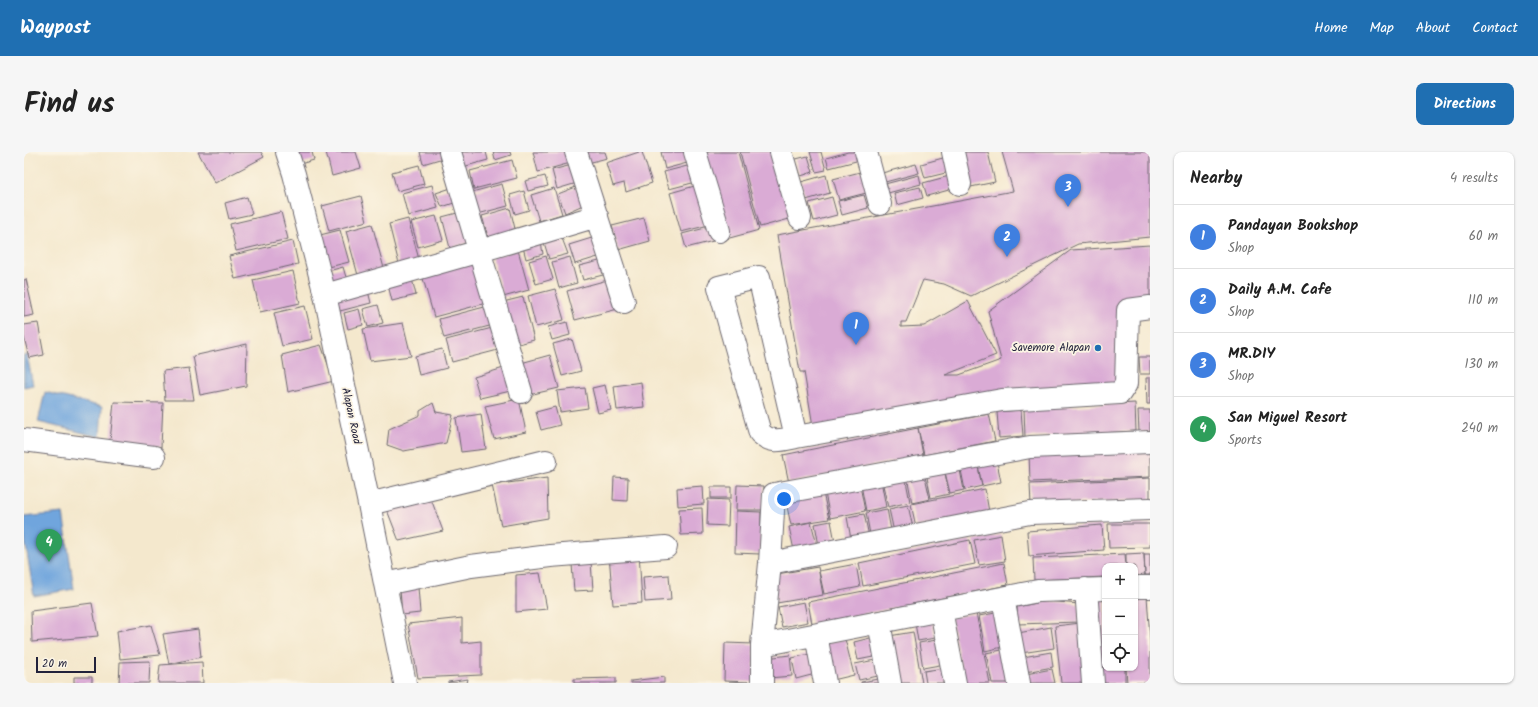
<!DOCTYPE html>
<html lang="en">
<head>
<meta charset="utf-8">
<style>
  :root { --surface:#fff; --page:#f6f6f6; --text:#222; --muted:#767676; --line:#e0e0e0; --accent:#1f6fb2 }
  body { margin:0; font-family:Kalam,sans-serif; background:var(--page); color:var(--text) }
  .controls { position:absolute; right:12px; bottom:12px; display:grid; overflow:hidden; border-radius:8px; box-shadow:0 1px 3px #0004 }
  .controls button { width:36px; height:36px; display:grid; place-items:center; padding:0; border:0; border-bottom:1px solid var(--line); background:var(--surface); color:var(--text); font:20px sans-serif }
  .scale { position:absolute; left:12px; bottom:10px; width:60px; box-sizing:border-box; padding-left:4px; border:2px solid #22223b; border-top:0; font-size:11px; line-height:14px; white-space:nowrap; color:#22223b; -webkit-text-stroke:3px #fcf5e5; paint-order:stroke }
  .you { position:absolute; left:760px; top:347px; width:14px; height:14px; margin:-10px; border:3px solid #fff; border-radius:50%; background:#1a73e8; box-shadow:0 0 0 6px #1a73e833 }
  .badge { display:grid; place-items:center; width:26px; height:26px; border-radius:50%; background:var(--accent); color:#fff; font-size:13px; font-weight:700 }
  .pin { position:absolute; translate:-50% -33px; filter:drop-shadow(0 1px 2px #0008) }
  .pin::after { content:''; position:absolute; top:21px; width:14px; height:12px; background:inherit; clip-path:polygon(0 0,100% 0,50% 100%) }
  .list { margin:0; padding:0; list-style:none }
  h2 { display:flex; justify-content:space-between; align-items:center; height:52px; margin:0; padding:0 16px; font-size:17px }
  h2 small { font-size:13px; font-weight:400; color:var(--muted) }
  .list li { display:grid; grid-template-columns:26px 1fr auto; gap:12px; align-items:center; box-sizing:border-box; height:64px; padding:0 16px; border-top:1px solid var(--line) }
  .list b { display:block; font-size:15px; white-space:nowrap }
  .list p { margin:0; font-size:13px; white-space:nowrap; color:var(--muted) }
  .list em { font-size:13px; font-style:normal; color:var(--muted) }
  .icon { flex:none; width:22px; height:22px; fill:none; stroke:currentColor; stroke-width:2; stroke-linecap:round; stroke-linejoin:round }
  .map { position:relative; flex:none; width:1126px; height:531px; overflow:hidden; border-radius:8px }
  header { display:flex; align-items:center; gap:24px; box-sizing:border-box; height:56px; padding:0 20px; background:var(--accent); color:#fff }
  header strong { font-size:19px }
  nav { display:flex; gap:22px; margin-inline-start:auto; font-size:14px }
  .intro { display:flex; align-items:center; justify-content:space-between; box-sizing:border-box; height:96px; padding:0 24px }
  h1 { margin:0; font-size:28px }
  .button { padding:10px 18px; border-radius:8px; background:var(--accent); color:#fff; font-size:14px; font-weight:700 }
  main { display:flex; gap:24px; padding:0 24px }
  aside { flex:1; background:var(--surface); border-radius:8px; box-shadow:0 1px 3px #0004 }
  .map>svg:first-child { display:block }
  .water { fill:#70a5dd; stroke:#49648c }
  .building { fill:#daabd5 }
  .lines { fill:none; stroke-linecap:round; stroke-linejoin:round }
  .minor-casing { stroke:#6c676e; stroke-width:24 }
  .minor { stroke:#fff; stroke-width:22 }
  .poi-dot { fill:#1f6fb2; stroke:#fcf5e5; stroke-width:1.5 }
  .labels { text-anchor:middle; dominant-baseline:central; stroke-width:3.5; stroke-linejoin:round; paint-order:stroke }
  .poi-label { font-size:11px; fill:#22223b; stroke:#fcf5e5; text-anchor:end }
  .street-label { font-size:11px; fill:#22223b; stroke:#fcf5e5 }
</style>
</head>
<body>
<header>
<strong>Waypost</strong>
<nav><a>Home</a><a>Map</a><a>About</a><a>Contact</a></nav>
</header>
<div class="intro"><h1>Find us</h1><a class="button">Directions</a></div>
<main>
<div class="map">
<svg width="1126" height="531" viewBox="0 0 1126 531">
  <rect width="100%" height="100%" fill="#fcf5e5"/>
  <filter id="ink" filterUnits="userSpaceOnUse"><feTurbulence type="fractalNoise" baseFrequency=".025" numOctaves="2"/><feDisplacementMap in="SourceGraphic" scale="8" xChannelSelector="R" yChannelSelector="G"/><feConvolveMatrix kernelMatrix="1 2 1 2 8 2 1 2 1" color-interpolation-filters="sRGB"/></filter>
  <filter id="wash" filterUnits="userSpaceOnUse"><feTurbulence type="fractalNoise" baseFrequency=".012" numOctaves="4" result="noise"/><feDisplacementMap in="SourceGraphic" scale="16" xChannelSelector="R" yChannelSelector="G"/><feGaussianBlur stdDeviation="0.9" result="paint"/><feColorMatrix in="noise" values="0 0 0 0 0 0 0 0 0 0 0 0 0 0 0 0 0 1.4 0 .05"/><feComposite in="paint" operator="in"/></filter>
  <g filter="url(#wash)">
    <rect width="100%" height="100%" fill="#f4e8cd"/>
    <path class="water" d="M 0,203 L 3,203 L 9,233 L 0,235 Z
      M 21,240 L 78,255 L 76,285 L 14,270 Z
      M 39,361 L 50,437 L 10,444 L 0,382 L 0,365 Z"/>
    <g id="blocks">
      <path class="building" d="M 174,0 L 237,0 L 240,5 L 191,31 Z
        M 273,0 L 288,0 L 290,8 L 276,12 Z
        M 302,0 L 332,0 L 337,16 L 308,24 Z
        M 396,0 L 417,0 L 419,6 L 399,12 Z
        M 430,0 L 462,0 L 464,8 L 435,16 Z
        M 469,0 L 486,0 L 487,3 L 471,8 Z
        M 509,0 L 548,0 L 550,10 L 514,20 Z
        M 561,0 L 581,0 L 583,6 L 564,11 Z
        M 615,0 L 618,0 L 628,31 L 602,40 L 600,31 L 589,34 L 582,11 Z
        M 637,0 L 660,0 L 663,11 L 641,17 Z
        M 679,0 L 714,0 L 735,78 L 702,87 Z
        M 716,0 L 751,0 L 769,66 L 736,75 Z
        M 786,0 L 797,0 L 802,18 L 792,20 Z
        M 824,0 L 834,0 L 836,8 L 805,16 L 802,6 Z
        M 934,0 L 964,0 L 971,30 L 942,36 Z
        M 978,0 L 1126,0 L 1126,85 L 1054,92 L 947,144 L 920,132 L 899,128 L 882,170 L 877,170 L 877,175 L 900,174 L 944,149 L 972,203 L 921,223 L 935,223 L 977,208 L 964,159 L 1047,98 L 1126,93 L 1126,150 L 1103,155 L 1094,234 L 790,280 L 780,220 L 776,220 L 753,83 L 989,39 Z
        M 784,4 L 789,20 L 777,24 L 772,7 Z
        M 926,4 L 930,19 L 901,26 L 897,12 Z
        M 488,8 L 493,26 L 450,37 L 446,19 Z
        M 892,12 L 895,21 L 861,30 L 858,21 Z
        M 395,13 L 400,32 L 373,39 L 368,20 Z
        M 548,13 L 553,31 L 533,37 L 528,18 Z
        M 667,13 L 672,30 L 645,37 L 640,20 Z
        M 840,19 L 846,40 L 815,48 L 809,27 Z
        M 802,23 L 806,41 L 782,48 L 777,30 Z
        M 895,23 L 897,32 L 864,41 L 861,32 Z
        M 929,23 L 932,36 L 903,44 L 899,31 Z
        M 521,24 L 524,34 L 504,39 L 501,29 Z
        M 478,32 L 484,54 L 450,63 L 444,41 Z
        M 408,33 L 414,56 L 384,64 L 378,41 Z
        M 674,33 L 685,73 L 657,80 L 646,41 Z
        M 430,35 L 436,49 L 418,55 L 412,41 Z
        M 552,35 L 559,53 L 541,61 L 534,42 Z
        M 896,35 L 899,46 L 873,53 L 870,41 Z
        M 530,36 L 538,62 L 515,69 L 507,43 Z
        M 500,39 L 505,58 L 491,62 L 486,43 Z
        M 840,43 L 844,56 L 818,63 L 814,49 Z
        M 337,44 L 343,69 L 305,79 L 298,54 Z
        M 223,45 L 228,62 L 205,67 L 201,51 Z
        M 808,45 L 813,63 L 790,69 L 785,51 Z
        M 486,56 L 493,85 L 466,92 L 458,64 Z
        M 257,60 L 264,87 L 212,99 L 206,72 Z
        M 437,60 L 446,90 L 426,96 L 418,65 Z
        M 412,64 L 419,88 L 394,95 L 387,70 Z
        M 620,66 L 626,89 L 594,98 L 588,74 Z
        M 384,67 L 396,111 L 376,116 L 365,72 Z
        M 348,72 L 361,120 L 335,127 L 322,79 Z
        M 689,74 L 693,88 L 662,96 L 658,82 Z
        M 316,78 L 325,110 L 305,115 L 296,83 Z
        M 536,81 L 544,102 L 525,107 L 519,87 Z
        M 571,85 L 577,104 L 551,112 L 545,93 Z
        M 269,89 L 274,112 L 211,127 L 205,104 Z
        M 517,90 L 519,102 L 502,107 L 499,95 Z
        M 494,98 L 505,138 L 479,145 L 468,105 Z
        M 522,104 L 529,127 L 512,132 L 505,109 Z
        M 546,105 L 553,131 L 535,136 L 528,110 Z
        M 454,108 L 466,150 L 410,165 L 398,123 Z
        M 579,108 L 583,122 L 559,128 L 555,114 Z
        M 319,115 L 324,132 L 305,137 L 301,120 Z
        M 269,119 L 276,151 L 236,160 L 229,128 Z
        M 387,123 L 392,143 L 368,149 L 363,129 Z
        M 2,127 L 10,163 L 0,165 L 0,128 Z
        M 587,127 L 594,157 L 551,168 L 543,139 Z
        M 343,135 L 347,151 L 316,159 L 311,143 Z
        M 531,137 L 540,168 L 512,175 L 504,144 Z
        M 499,145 L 510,188 L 491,193 L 479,150 Z
        M 354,153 L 359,171 L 344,175 L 339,157 Z
        M 468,153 L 473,172 L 420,186 L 415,167 Z
        M 281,154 L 289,187 L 258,194 L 250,161 Z
        M 335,157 L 339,173 L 324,177 L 320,161 Z
        M 543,170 L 546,183 L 528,188 L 524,175 Z
        M 14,171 L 20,203 L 5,206 L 0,185 L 0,173 Z
        M 379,171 L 387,204 L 346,209 L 339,177 Z
        M 468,176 L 474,198 L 428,210 L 422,188 Z
        M 548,187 L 557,219 L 538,224 L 529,192 Z
        M 223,192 L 222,234 L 176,243 L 169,204 Z
        M 297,193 L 310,229 L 264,240 L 258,203 Z
        M 418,197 L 423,216 L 395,223 L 391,204 Z
        M 526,203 L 535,236 L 505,243 L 497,211 Z
        M 1115,205 L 1126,205 L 1126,222 L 1116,222 Z
        M 483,215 L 491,238 L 456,246 L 450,225 Z
        M 165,216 L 170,248 L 141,248 L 139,219 Z
        M 1122,226 L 1126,226 L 1126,252 L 1123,252 Z
        M 617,230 L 620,255 L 593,258 L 590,234 Z
        M 581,233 L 587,258 L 574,261 L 568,236 Z
        M 561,236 L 564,256 L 536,260 L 533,239 Z
        M 495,247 L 502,280 L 470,287 L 461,254 Z
        M 90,250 L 139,251 L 137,295 L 86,289 Z
        M 409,251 L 412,260 L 429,263 L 422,291 L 380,299 L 363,293 L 365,277 L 396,263 L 396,259 Z
        M 1111,251 L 1112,279 L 1001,285 L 1000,257 Z
        M 531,255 L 536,273 L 517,278 L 512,260 Z
        M 997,258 L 999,284 L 975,286 L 973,260 Z
        M 1114,258 L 1126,258 L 1126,280 L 1115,280 Z
        M 457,262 L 462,297 L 437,300 L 432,266 Z
        M 965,262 L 971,289 L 900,303 L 894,276 Z
        M 894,276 L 899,303 L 765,331 L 759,303 Z
        M 1126,295 L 1126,325 L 1006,330 L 1005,301 Z
        M 972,305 L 977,330 L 958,334 L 953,309 Z
        M 953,309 L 958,334 L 941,338 L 936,313 Z
        M 935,313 L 940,338 L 926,341 L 920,316 Z
        M 920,316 L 925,342 L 907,346 L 902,320 Z
        M 900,320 L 906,347 L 888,351 L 883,324 Z
        M 881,324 L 886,350 L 864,355 L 858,329 Z
        M 590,325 L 604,326 L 603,349 L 589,348 Z
        M 523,326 L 524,366 L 477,374 L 468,333 Z
        M 1126,326 L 1126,347 L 1007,353 L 1006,332 Z
        M 857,329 L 862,355 L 842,359 L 837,333 Z
        M 713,333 L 740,334 L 739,358 L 712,358 Z
        M 679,334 L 680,352 L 654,354 L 653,336 Z
        M 836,334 L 841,359 L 806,366 L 801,341 Z
        M 687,335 L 707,335 L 707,346 L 687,346 Z
        M 961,337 L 965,360 L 892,375 L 887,352 Z
        M 799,341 L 805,367 L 767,373 L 762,350 Z
        M 407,347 L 419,379 L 375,389 L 363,358 Z
        M 684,347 L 705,348 L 704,374 L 683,373 Z
        M 884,353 L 889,376 L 870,380 L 865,357 Z
        M 678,356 L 679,382 L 657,383 L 655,357 Z
        M 863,357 L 867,378 L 846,382 L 842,361 Z
        M 712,359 L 737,360 L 736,402 L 711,401 Z
        M 840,362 L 845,384 L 827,387 L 823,365 Z
        M 807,369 L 811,390 L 795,394 L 791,372 Z
        M 787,370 L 793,393 L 770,398 L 765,375 Z
        M 1084,372 L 1126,372 L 1126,395 L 1085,396 Z
        M 1078,373 L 1080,398 L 1005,404 L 1003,379 Z
        M 977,383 L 981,409 L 955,413 L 950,388 Z
        M 946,388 L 951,412 L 839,434 L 835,411 Z
        M 615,400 L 618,451 L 589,453 L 585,402 Z
        M 1120,401 L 1121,423 L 1111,424 L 1111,414 L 1102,414 L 1102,402 Z
        M 1101,402 L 1102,414 L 1081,414 L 1081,425 L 1010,428 L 1009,406 Z
        M 1120,402 L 1126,402 L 1126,423 L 1121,423 Z
        M 567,410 L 569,438 L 550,439 L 548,412 Z
        M 980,411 L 984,433 L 788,472 L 784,450 Z
        M 832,412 L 836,435 L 800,442 L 795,419 Z
        M 794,415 L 799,443 L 753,451 L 747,423 Z
        M 516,421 L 523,457 L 492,460 L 492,423 Z
        M 645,423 L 647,448 L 621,450 L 619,425 Z
        M 394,435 L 396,461 L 378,463 L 376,437 Z
        M 1111,444 L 1123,444 L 1126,488 L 1126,531 L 1103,531 L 1102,516 L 1111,516 Z
        M 1081,446 L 1081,516 L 1101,516 L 1101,531 L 1076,531 L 1071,447 Z
        M 1023,449 L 1055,452 L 1055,470 L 994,472 L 993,455 Z
        M 780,450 L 784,470 L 758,475 L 754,455 Z
        M 68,451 L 74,484 L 8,490 L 7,459 Z
        M 977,460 L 983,494 L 961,499 L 955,464 Z
        M 952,461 L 966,531 L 940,531 L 927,466 Z
        M 438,466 L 438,491 L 457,489 L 457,523 L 394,526 L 384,472 Z
        M 908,468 L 911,486 L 894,489 L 891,471 Z
        M 1057,471 L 1063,531 L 1037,531 L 1031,474 Z
        M 127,473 L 136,503 L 96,507 L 93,479 Z
        M 1027,475 L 1030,496 L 997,501 L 994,481 Z
        M 174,477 L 177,505 L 145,512 L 139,482 Z
        M 889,480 L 898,531 L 872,531 L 865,484 Z
        M 850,485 L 854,504 L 834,508 L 830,490 Z
        M 821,487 L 830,523 L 809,528 L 801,492 Z
        M 918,487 L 921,512 L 899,516 L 895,491 Z
        M 701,491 L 730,492 L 730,530 L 700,529 Z
        M 983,497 L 989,531 L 968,531 L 962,501 Z
        M 1027,500 L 1029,515 L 1001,520 L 999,505 Z
        M 786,502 L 795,521 L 772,527 L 768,506 Z
        M 766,503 L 768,524 L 745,526 L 742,506 Z
        M 856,507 L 859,523 L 835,528 L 831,512 Z
        M 126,509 L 125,531 L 95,531 L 96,510 Z
        M 178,510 L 179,531 L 134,531 L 136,513 Z
        M 920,516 L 923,531 L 902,531 L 900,519 Z
        M 1028,517 L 1031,531 L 1004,531 L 1002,522 Z
        M 50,525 L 68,525 L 68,531 L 50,531 Z
        M 640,525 L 640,531 L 607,531 L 607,529 Z
        M 592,526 L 592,531 L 550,531 L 550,527 Z
        M 860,526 L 861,531 L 837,531 L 837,530 Z
        M 444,527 L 443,531 L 424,531 L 424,530 Z"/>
    </g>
  </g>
  <g filter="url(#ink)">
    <use href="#blocks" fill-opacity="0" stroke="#6c676e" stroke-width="1"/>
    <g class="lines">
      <defs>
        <path id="minor" d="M 263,0 L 270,22 L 301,143 L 345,352 L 381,531
          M 426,0 L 497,240
          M 552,0 L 600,150
          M 671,0 L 695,79
          M 757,0 L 776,66
          M 842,0 L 856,52
          M 929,0 L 936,32
          M 301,143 L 456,99 L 573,64
          M 772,285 L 735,125 L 695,135 L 736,281 C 748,292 758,288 772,285 L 978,248 L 1096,241 L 1102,232 L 1104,158 L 1126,155
          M 0,288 L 130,305
          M 345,352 L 522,309
          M 746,411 L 1006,361 L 1126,357
          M 361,432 L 447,414 L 526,404 L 642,395
          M 1111,435 L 1126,435
          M 1062,437 L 1069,531
          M 979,446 L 995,531
          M 917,458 L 931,531
          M 855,470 L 866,531
          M 792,483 L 801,531
          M 738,493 L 1014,439 L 1081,437
          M 738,531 L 738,493 L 746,411 L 750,342 L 1006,295 L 1126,290"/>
      </defs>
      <use href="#minor" class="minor-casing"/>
      <use href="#minor" class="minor"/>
    </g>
  </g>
  <circle class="poi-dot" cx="1074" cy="196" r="4"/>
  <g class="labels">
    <g class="poi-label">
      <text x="1066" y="196">Savemore Alapan</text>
    </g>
    <g class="street-label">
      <text transform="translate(327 264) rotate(78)">Alapan Road</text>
    </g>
  </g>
</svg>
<div class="controls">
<button>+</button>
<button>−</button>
<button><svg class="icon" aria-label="locate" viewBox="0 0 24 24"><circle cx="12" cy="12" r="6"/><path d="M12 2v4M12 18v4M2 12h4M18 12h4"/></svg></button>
</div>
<div class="scale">20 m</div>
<div class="you"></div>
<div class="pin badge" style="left:832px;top:193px;background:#3f7fe0">1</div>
<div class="pin badge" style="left:983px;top:105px;background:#3f7fe0">2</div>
<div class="pin badge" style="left:1044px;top:55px;background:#3f7fe0">3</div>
<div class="pin badge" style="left:25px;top:410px;background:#2e9e5b">4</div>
</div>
<aside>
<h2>Nearby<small>4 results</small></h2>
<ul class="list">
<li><span class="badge" style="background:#3f7fe0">1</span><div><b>Pandayan Bookshop</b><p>Shop</p></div><em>60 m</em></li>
<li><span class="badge" style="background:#3f7fe0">2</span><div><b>Daily A.M. Cafe</b><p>Shop</p></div><em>110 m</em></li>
<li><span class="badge" style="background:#3f7fe0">3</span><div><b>MR.DIY</b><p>Shop</p></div><em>130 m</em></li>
<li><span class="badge" style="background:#2e9e5b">4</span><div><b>San Miguel Resort</b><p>Sports</p></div><em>240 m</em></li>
</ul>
</aside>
</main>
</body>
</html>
